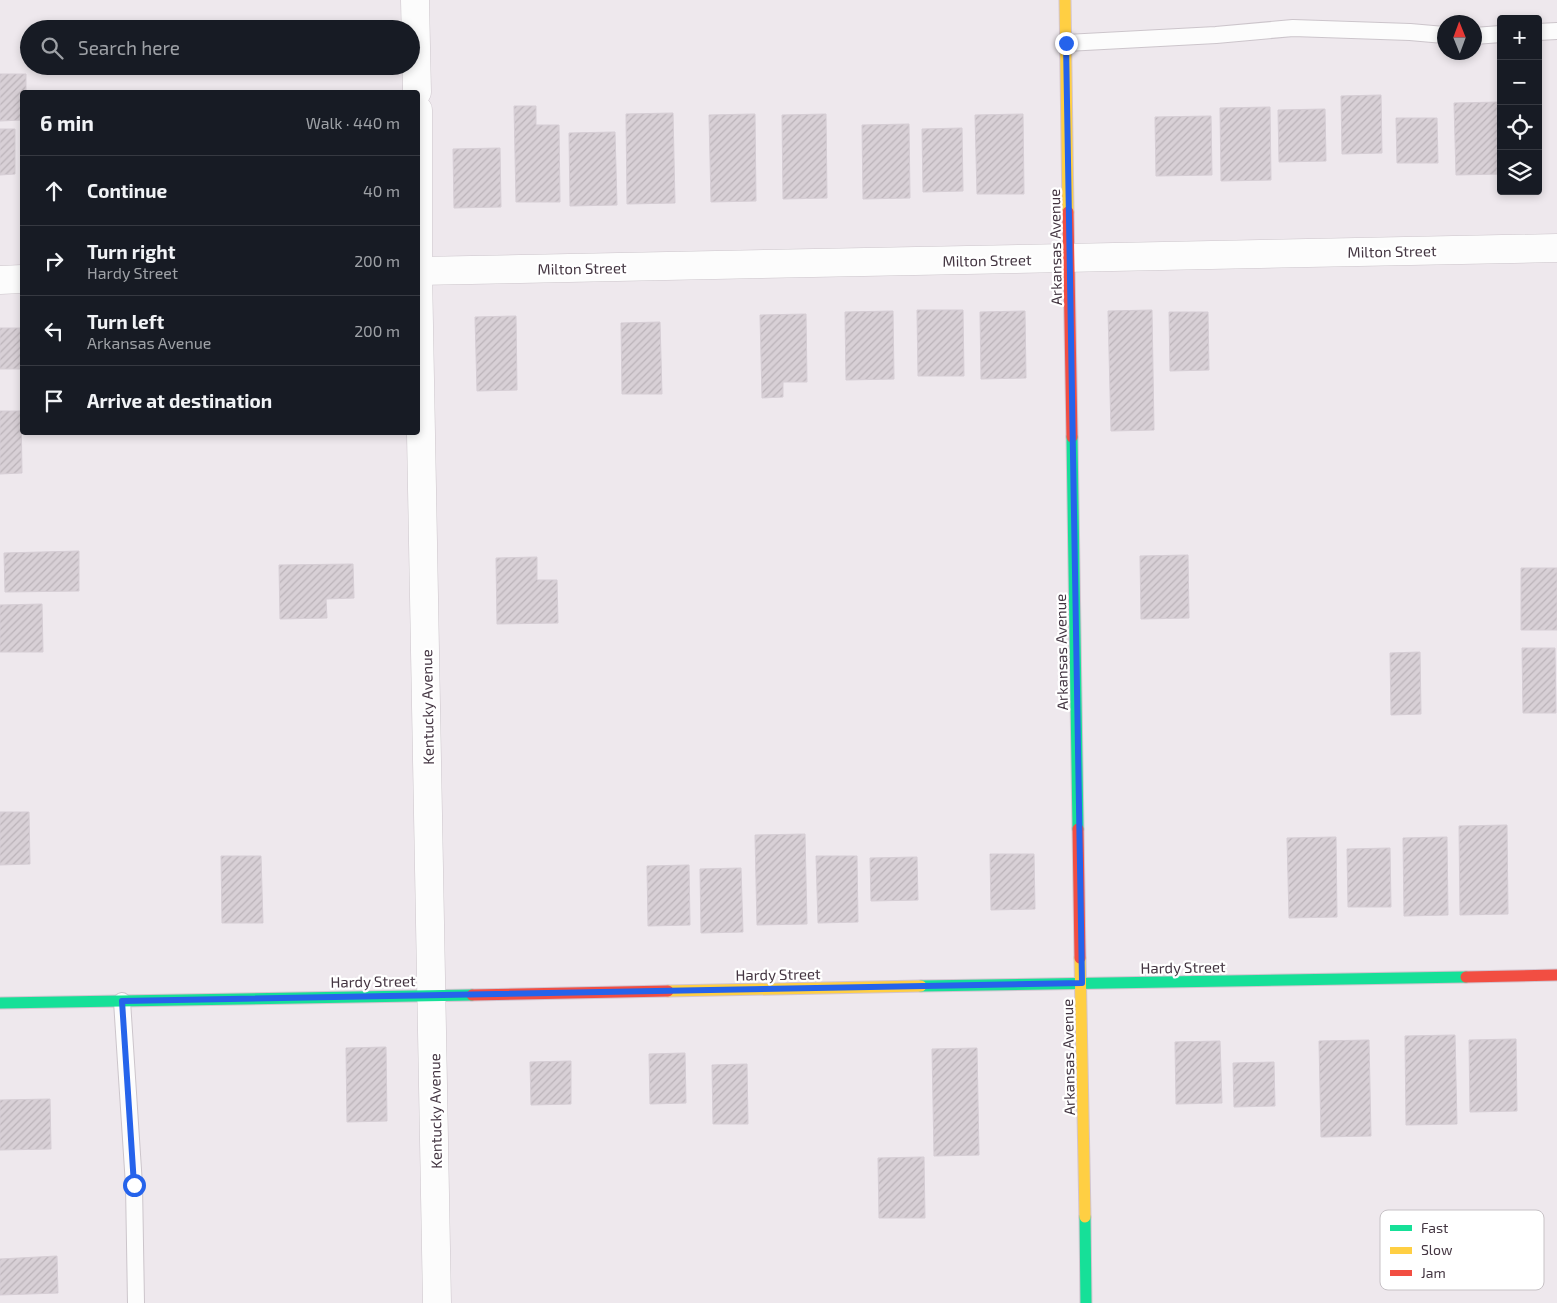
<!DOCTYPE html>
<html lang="en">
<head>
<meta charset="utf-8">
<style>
  :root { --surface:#171b24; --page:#20242c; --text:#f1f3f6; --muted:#9ea1a6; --line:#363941 }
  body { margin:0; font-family:"Exo 2",sans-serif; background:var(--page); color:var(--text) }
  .controls { position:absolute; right:15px; top:15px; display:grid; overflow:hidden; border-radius:5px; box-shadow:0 2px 8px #0003 }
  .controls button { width:45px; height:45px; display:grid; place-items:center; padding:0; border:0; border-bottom:1px solid var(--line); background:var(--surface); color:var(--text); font:25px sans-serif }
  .compass { position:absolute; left:1437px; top:15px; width:45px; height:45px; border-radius:50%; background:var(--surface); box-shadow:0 2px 8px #0003; rotate:359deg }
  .stop { position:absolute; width:15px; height:15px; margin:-11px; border:4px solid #2563eb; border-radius:50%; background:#fff }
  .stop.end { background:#2563eb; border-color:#fff; box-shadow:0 1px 5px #0008 }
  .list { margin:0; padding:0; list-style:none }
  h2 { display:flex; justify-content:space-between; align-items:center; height:65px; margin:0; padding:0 20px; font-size:21px }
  h2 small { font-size:16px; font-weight:400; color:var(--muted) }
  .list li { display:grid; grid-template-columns:32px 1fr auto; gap:15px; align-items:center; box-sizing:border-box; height:70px; padding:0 20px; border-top:1px solid var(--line) }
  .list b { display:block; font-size:19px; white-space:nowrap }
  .list p { margin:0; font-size:16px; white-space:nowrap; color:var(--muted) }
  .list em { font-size:16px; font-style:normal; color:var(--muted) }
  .icon { flex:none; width:28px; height:28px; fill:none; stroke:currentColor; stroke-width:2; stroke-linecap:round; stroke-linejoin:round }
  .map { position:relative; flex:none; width:1557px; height:1303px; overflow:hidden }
  .search { position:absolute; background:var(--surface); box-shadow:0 2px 8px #0003; left:20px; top:20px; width:400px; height:55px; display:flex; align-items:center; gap:12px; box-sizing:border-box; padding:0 18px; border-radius:28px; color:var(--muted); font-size:19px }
  .panel { position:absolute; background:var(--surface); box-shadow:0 2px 8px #0003; left:20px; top:90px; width:400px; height:345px; border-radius:5px }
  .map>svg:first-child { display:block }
  .building { fill:url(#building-hatch); stroke:#d6ced5 }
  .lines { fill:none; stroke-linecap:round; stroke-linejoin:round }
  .lane-casing { stroke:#ccc5cb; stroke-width:18 }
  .street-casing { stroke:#ccc5cb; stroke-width:29 }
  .fast-casing { stroke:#d2c4cf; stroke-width:13 }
  .slow-casing { stroke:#d2c4cf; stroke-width:13 }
  .jam-casing { stroke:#d2c4cf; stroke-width:13 }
  .lane { stroke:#fcfcfc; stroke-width:16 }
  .street { stroke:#fcfcfc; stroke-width:28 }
  .fast { stroke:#16e098; stroke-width:11 }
  .slow { stroke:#ffcf43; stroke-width:11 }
  .jam { stroke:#f24e42; stroke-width:11 }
  .route { stroke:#2563eb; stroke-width:6 }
  .labels { text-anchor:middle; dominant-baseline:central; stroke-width:4.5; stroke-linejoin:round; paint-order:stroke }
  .street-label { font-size:15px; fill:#433541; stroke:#fff }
  .key { fill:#fff; stroke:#c7c2c6; stroke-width:1 }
  .key-label { font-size:14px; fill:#433541 }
</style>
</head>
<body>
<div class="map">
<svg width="1557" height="1303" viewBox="0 0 1557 1303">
  <defs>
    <pattern id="building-hatch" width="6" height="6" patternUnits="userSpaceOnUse" patternTransform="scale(1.25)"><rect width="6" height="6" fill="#d8d0d6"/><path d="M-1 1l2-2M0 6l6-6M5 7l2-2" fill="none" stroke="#bbb3b9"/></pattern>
  </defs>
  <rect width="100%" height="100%" fill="#eee8ed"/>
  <path class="building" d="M 0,74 L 26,74 L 26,92 L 22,92 L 22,120 L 0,121 Z
    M 1381,95 L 1382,153 L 1342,154 L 1341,96 Z
    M 1501,102 L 1501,174 L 1456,175 L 1454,103 Z
    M 514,106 L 536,106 L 536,125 L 559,125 L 560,202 L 516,202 Z
    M 1270,107 L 1271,180 L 1221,181 L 1220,108 Z
    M 1325,109 L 1326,161 L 1279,162 L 1278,110 Z
    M 673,113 L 675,203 L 627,204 L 626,114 Z
    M 755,114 L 756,201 L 711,202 L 709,115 Z
    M 826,114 L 827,198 L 783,199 L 782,115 Z
    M 1023,114 L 1024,194 L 977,194 L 975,115 Z
    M 1211,116 L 1212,175 L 1156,176 L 1155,117 Z
    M 1396,118 L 1437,118 L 1438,163 L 1397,163 Z
    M 909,124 L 910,198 L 863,199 L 862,125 Z
    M 962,128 L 963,191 L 923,192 L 922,129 Z
    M 0,129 L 15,129 L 15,174 L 0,175 Z
    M 615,132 L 617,205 L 570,206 L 569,133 Z
    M 500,148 L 501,207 L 454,208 L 453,149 Z
    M 917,310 L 963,310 L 964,376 L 918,376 Z
    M 1152,310 L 1154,430 L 1111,431 L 1108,311 Z
    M 893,311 L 894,379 L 846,380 L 845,312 Z
    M 1025,311 L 1026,378 L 981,379 L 980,312 Z
    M 1169,312 L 1208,312 L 1209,370 L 1170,371 Z
    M 806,314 L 807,382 L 783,382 L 783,397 L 762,398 L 760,315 Z
    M 516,316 L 517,390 L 477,391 L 475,317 Z
    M 660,322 L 662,394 L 622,394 L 621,323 Z
    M 0,328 L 22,328 L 22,369 L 0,369 Z
    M 0,411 L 21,411 L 22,473 L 0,474 Z
    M 79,551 L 79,591 L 5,592 L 4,553 Z
    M 1188,555 L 1189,618 L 1141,619 L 1140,556 Z
    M 537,557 L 537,580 L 557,580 L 558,623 L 497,624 L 496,558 Z
    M 353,564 L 354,598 L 326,599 L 327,618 L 280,619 L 279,565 Z
    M 1521,568 L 1557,568 L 1557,630 L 1521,630 Z
    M 42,604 L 43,652 L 0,652 L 0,605 Z
    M 1522,648 L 1555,648 L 1556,713 L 1523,713 Z
    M 1420,652 L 1421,714 L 1391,715 L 1390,653 Z
    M 0,812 L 29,812 L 30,864 L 0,865 Z
    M 1507,825 L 1508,914 L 1460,915 L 1459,826 Z
    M 805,834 L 807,924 L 757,925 L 755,835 Z
    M 1336,837 L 1337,917 L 1289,918 L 1287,838 Z
    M 1447,837 L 1448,915 L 1404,916 L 1403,838 Z
    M 1390,848 L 1391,907 L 1348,907 L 1347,849 Z
    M 990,854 L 1034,854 L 1035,909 L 991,910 Z
    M 221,856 L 261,856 L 263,923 L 222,923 Z
    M 816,856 L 857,856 L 858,922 L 818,923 Z
    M 917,857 L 918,900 L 871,901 L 870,858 Z
    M 689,865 L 690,925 L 648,926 L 647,866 Z
    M 741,868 L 743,932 L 701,933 L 700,869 Z
    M 1455,1035 L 1457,1124 L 1406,1125 L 1405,1036 Z
    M 1516,1039 L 1517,1111 L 1470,1112 L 1469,1040 Z
    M 1369,1040 L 1371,1136 L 1321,1137 L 1319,1041 Z
    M 1220,1041 L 1222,1103 L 1176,1104 L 1175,1042 Z
    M 386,1047 L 387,1121 L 347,1122 L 346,1048 Z
    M 977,1048 L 979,1155 L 934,1156 L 932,1049 Z
    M 685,1053 L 686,1103 L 650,1104 L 649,1054 Z
    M 571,1061 L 571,1104 L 531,1105 L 530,1062 Z
    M 1274,1062 L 1275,1106 L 1234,1107 L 1233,1063 Z
    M 747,1064 L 748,1124 L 713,1124 L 712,1065 Z
    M 50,1099 L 51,1149 L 0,1150 L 0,1100 Z
    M 924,1157 L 925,1218 L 879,1218 L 878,1158 Z
    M 57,1256 L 58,1293 L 0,1295 L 0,1259 Z"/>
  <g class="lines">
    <defs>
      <path id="lane" d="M 1538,32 L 1557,31
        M 1474,36 L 1501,34
        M 1066,43 L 1216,35 L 1293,28 L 1410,32 L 1444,35
        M 122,1001 L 134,1185 L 136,1303"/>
      <path id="street" d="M 415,0 L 417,92
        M 418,110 L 418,271 L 437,1303
        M 418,271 L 1557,248
        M 0,280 L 22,279"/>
      <path id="fast" d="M 1072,437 L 1078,829
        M 921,986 L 1466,977
        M 0,1003 L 472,995
        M 1085,1217 L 1086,1303"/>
      <path id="slow" d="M 1065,0 L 1068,212
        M 1080,958 L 1085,1217
        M 668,991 L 921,986"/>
      <path id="jam" d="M 1068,212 L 1072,437
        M 1078,829 L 1080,958
        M 1466,977 L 1557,975
        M 472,995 L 668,991"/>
    </defs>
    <use href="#lane" class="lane-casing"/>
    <use href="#street" class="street-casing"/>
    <use href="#fast" class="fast-casing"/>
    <use href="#slow" class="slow-casing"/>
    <use href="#jam" class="jam-casing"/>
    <use href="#lane" class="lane"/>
    <use href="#street" class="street"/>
    <use href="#fast" class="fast"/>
    <use href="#slow" class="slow"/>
    <use href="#jam" class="jam"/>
  </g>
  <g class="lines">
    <path class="route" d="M 134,1185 L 122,1001 L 1082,983 L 1066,43"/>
  </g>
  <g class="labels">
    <g class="street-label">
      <text transform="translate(1055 247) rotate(-91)">Arkansas Avenue</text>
      <text transform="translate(1392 251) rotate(-1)">Milton Street</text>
      <text transform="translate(987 260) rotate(-1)">Milton Street</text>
      <text transform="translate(582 268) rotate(-1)">Milton Street</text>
      <text transform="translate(1061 652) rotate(-91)">Arkansas Avenue</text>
      <text transform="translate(427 707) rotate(-91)">Kentucky Avenue</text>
      <text transform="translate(1183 967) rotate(-1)">Hardy Street</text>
      <text transform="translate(778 974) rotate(-1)">Hardy Street</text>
      <text transform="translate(373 981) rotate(-1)">Hardy Street</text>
      <text transform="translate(1068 1057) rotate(-91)">Arkansas Avenue</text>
      <text transform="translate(435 1111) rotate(-91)">Kentucky Avenue</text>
    </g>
  </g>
  <rect x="1380" y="1210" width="164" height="80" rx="8" class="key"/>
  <rect x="1390" y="1225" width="22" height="6" fill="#16e098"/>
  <rect x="1390" y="1247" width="22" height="7" fill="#ffcf43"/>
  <rect x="1390" y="1270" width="22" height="6" fill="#f24e42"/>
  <g class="key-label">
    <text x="1421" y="1233">Fast</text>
    <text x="1421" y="1255">Slow</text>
    <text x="1421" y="1278">Jam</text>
  </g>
</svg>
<div class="controls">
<button>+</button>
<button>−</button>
<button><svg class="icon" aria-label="locate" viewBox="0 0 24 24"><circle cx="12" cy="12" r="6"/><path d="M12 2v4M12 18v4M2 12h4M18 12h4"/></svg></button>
<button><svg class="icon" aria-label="layers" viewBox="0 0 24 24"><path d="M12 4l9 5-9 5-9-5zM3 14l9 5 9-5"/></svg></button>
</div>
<svg class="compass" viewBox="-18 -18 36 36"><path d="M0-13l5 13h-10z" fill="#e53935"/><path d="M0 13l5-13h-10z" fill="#9ea1a6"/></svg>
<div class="stop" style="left:134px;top:1185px"></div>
<div class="stop end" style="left:1066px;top:43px"></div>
<div class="search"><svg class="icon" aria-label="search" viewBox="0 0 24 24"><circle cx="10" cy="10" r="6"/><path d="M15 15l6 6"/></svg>Search here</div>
<section class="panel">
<h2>6 min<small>Walk · 440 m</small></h2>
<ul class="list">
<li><svg class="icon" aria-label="ahead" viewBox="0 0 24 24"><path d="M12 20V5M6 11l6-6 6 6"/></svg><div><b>Continue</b></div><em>40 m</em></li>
<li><svg class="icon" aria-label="right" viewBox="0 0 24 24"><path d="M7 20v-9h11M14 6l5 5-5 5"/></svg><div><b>Turn right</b><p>Hardy Street</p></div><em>200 m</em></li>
<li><svg class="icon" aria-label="left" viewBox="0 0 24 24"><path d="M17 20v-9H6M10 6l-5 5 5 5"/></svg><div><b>Turn left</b><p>Arkansas Avenue</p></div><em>200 m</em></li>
<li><svg class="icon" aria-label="arrive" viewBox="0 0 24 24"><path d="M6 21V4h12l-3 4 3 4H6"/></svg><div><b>Arrive at destination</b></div></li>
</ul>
</section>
</div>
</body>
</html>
